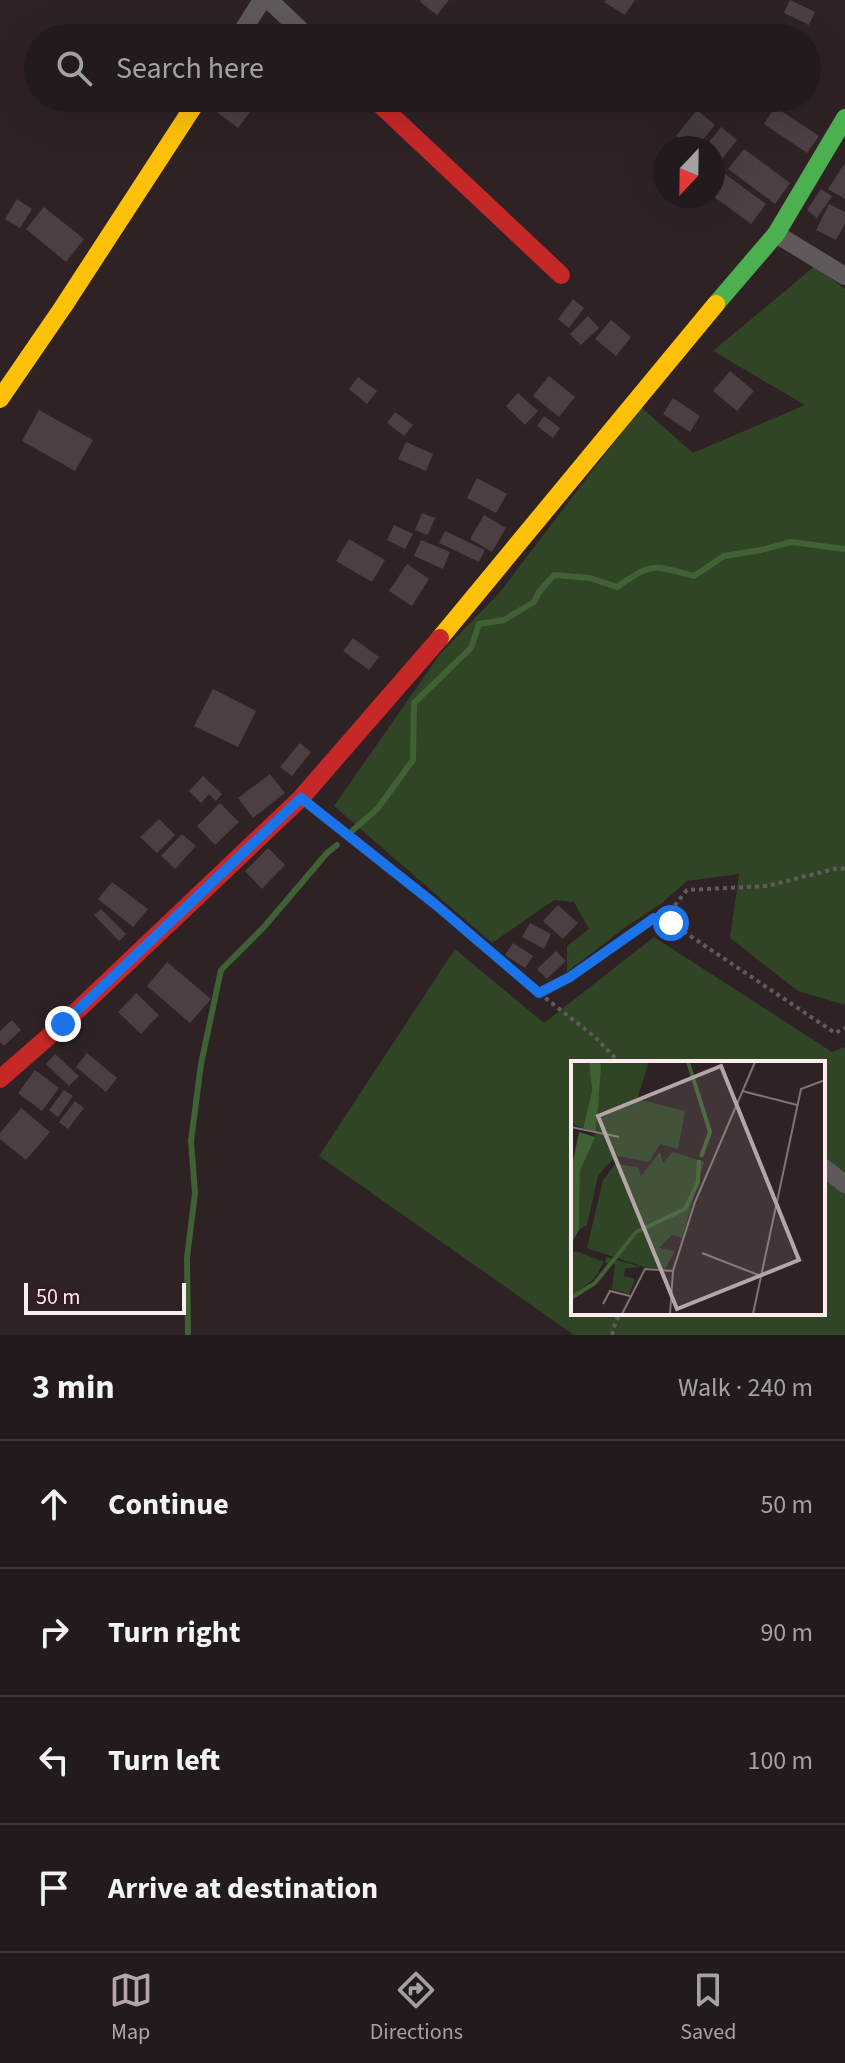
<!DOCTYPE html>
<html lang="en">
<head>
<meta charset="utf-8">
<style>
  :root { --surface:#221a1c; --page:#2e2729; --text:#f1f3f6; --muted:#a2a1a3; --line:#3f383b; --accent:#b4a5a8 }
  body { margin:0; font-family:"Source Sans 3",sans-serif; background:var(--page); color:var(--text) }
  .compass { position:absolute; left:653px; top:136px; width:72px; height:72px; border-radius:50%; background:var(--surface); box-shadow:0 8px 32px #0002; rotate:202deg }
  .scale { position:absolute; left:24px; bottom:20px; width:162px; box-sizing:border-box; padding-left:8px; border:4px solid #fcecef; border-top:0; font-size:22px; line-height:28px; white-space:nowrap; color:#fcecef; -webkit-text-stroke:6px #331d22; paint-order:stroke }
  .stop { position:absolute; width:24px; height:24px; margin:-18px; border:6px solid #1a73e8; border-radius:50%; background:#fff }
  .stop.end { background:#1a73e8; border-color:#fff; box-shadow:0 2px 8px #0008 }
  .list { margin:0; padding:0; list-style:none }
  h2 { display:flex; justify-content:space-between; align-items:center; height:104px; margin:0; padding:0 32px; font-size:34px }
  h2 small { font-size:26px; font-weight:400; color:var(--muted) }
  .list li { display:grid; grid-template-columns:52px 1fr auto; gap:24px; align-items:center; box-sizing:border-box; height:128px; padding:0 32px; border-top:2px solid var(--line) }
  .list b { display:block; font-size:30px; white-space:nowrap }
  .list em { font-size:26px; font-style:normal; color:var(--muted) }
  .icon { flex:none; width:44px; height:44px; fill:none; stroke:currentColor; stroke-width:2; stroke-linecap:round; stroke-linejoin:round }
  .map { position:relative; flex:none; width:845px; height:1335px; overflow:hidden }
  .search { position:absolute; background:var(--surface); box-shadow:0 8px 32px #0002; left:24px; right:24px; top:24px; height:88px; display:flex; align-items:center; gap:20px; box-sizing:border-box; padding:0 28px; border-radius:44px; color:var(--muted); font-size:30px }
  .sheet { height:616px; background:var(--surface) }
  nav { display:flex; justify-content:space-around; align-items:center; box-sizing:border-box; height:112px; border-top:2px solid var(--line); background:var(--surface); font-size:22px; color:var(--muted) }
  nav a { display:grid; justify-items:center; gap:4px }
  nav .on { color:var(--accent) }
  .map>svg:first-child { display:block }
  .grass { fill:#304526; fill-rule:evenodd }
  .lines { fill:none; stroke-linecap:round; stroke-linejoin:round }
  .stream { stroke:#3f6133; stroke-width:6 }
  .building { fill:#4a3f42 }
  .path { stroke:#61595b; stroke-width:4; stroke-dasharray:4 4; stroke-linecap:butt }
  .street { stroke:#60595b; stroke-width:18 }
  .fast { stroke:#4caf50; stroke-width:18 }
  .slow { stroke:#ffc107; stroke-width:18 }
  .jam { stroke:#c62828; stroke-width:18 }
  .route { stroke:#1a73e8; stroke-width:10 }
  .inset-river { fill:none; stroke:#3f6133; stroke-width:4 }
  .inset-road { fill:none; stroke:#807376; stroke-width:2 }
  .view { fill:#b4a5a8; fill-opacity:0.15; stroke:#b4a5a8; stroke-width:4 }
  .inset-edge { fill:none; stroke:#fcecef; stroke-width:4 }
</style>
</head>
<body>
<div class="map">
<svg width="845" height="1335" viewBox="0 0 845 1335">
  <rect width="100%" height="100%" fill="#2e2225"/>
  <path class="grass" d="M 815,266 L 845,289 L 845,1005 L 798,991 L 730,938 L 739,874 L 687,881 L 662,903 L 627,926 L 567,972 L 567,946 L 589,929 L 574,902 L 554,900 L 492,943 L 334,806 L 440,654 L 500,592 L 641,407 L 693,453 L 805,405 L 713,351 Z
    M 654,937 L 832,1052 L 845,1047 L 845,1335 L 574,1335 L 319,1156 L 455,949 L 544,1023 ZM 573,1063 L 823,1063 L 823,1313 L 573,1313 Z"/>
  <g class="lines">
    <path class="stream" d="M 352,831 L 378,808 L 413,760 L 414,703 L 471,648 L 479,624 L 504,620 L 534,602 L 539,592 L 554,575 L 590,578 L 617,587 C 653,562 653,565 694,576 L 724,556 L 761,550 L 791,542 L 845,549
      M 188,1335 L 187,1258 L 195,1193 L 191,1141 L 201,1064 L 221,970 L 264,927 L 327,853 L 337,845"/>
  </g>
  <path class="building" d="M 421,0 L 449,0 L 437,15 L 420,2 Z
    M 606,0 L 635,0 L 625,15 L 604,2 Z
    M 790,0 L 815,12 L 809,25 L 784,13 Z
    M 222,98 L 256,98 L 259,100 L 238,128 L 213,109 Z
    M 775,107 L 819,136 L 807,153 L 764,124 Z
    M 697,110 L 715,125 L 696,148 L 690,148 L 676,136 Z
    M 721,127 L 737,140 L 713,170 L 713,148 L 704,148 Z
    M 744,149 L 790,183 L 775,204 L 728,169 Z
    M 845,163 L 845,199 L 828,189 Z
    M 725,174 L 766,204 L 751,224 L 713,196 L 713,191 Z
    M 821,189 L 832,196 L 817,218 L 807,210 Z
    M 17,199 L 32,209 L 20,228 L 5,219 Z
    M 829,204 L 845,212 L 845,224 L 836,240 L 816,230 Z
    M 44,207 L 84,239 L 66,262 L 26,229 Z
    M 573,299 L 584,308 L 569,328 L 558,319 Z
    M 588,316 L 599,328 L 581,345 L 570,334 Z
    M 611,320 L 631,337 L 616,356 L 595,339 Z
    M 730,371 L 754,391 L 737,411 L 713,391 Z
    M 549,376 L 575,397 L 559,417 L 533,396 Z
    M 358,377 L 377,391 L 367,404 L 349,389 Z
    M 518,393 L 538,411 L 525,425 L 506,406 Z
    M 673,398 L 700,416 L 690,432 L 663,414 Z
    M 39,410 L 93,440 L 75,471 L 22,441 Z
    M 395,412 L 413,425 L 404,436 L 387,423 Z
    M 544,416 L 560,428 L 553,438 L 537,426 Z
    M 406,442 L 433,454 L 426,471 L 398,459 Z
    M 477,478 L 507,494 L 496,513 L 467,498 Z
    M 422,513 L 435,518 L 428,535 L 415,530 Z
    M 484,515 L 506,528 L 492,552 L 470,539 Z
    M 394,525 L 413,534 L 405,549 L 387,540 Z
    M 445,531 L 485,550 L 479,562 L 439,543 Z
    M 349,539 L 385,560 L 372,582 L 336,561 Z
    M 421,540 L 450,552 L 443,569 L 414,556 Z
    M 407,564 L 429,579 L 412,606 L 389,591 Z
    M 353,638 L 379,657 L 369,670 L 343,651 Z
    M 213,689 L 256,711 L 238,747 L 194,726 Z
    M 300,743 L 311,752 L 292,776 L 280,767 Z
    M 270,774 L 285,793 L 253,818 L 238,798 Z
    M 203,776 L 222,794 L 216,801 L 209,794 L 201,803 L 189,791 Z
    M 220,803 L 239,822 L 215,845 L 197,826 Z
    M 159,819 L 175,835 L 157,853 L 140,837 Z
    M 182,834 L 196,846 L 175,869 L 161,856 Z
    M 268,848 L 285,865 L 262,889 L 245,871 Z
    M 112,882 L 148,909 L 133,927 L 98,899 Z
    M 558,905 L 578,923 L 563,939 L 543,921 Z
    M 101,909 L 126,934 L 119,941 L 94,915 Z
    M 530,923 L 551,934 L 544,949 L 522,937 Z
    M 513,943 L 533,956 L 525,968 L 505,955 Z
    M 556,951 L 566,961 L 547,979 L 537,969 Z
    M 167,962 L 211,999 L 190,1023 L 147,986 Z
    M 136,993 L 159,1015 L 141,1034 L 118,1012 Z
    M 12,1020 L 21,1030 L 4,1046 L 0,1042 L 0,1031 Z
    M 87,1053 L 117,1078 L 106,1092 L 76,1067 Z
    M 55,1054 L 79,1076 L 69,1086 L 46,1064 Z
    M 35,1070 L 59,1088 L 42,1111 L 18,1093 Z
    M 64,1090 L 73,1096 L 58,1117 L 49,1110 Z
    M 75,1101 L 84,1108 L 68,1129 L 59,1122 Z
    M 21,1108 L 50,1132 L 26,1160 L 0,1139 L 0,1133 Z"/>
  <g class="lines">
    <path class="path" d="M 318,812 L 436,905 L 539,993 L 570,977 L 654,918 L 671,923 L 835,1033 L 845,1028
      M 654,918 L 675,905 L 687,890 L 767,886 L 838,868 L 845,869
      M 539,993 L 595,1037 L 620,1063
      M 612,1335 L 616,1320 L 622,1313"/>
    <path class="street" d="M 269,0 L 309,38
      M 238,38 L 262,0
      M 776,234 L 845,276
      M 823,1167 L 845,1184"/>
    <path class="fast" d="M 716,304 L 776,234 L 845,118"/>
    <path class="slow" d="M 0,399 L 63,307 L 199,98
      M 440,638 L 716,304"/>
    <path class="jam" d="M 373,98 L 561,275
      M 0,1079 L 63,1024 L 301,798 L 440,638"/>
  </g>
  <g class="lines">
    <path class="route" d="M 63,1024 L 301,798 L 436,905 L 539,993 L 570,977 L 654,918 L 671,923"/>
  </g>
  <g transform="translate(571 1061)">
    <rect width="254" height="254" fill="#2e2225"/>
    <path d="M 0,1 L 18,1 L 21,30 L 12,67 L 0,62 ZM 29,1 L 78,1 L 66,38 L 114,50 L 107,88 L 89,83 L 78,101 L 46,95 L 36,104 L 27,115 L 16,164 L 8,169 L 9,110 L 25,71 ZM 89,91 L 92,102 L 102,91 L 133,101 L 111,177 L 101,174 L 88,187 L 104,190 L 94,208 L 76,207 L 16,187 L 32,119 L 44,103 L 67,106 L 70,115 ZM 5,190 L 33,201 L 23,218 L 0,236 L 0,192 ZM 35,196 L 71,206 L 54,207 L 53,215 L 64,218 L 58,233 L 41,228 L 44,203 L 34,202 Z" fill="#304526"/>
    <path d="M 18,1 L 29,1 L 30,5 L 25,71 L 12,67 L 21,30 ZM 8,71 L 24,76 L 9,110 L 8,169 L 0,183 L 0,109 Z" fill="#3f6133"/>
    <path class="inset-river" d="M 117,1 L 139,71 L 130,96M 0,237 L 24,222 L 65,171 L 114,148 L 127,121 L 128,99"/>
    <path class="inset-road" d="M 171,30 L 226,44M 0,66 L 48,76M 131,192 L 190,215M 32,243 L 39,230 L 59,235M 51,253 L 74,208 L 102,210M 99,253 L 102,210 L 124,141 L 184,1M 182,253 L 230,28 L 254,19"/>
    <path class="view" d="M 150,5 L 228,199 L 106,248 L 27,55 Z"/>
    <rect width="254" height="254" class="inset-edge"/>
  </g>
</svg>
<svg class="compass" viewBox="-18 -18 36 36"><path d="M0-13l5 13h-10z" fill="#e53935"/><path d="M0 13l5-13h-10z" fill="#a2a1a3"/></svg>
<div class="scale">50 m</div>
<div class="stop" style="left:671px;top:923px"></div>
<div class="stop end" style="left:63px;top:1024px"></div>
<div class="search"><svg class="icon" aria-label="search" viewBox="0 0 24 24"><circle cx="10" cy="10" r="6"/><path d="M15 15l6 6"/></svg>Search here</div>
</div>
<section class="sheet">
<h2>3 min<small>Walk · 240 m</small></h2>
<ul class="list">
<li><svg class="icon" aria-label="ahead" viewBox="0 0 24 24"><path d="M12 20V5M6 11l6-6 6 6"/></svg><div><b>Continue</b></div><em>50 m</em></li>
<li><svg class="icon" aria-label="right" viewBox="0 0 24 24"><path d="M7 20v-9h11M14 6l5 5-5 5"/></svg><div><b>Turn right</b></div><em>90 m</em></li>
<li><svg class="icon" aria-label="left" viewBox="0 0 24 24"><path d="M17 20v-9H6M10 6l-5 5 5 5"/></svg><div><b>Turn left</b></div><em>100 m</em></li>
<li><svg class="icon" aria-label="arrive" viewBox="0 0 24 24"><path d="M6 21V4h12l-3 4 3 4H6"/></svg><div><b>Arrive at destination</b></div></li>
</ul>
</section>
<nav>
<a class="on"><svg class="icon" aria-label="map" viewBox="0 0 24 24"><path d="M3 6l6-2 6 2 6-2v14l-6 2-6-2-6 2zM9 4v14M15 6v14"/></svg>Map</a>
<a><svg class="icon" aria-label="directions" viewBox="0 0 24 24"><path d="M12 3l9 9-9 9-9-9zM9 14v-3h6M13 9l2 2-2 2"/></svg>Directions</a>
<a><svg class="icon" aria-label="saved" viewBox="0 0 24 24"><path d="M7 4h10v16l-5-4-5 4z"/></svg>Saved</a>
</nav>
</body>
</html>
